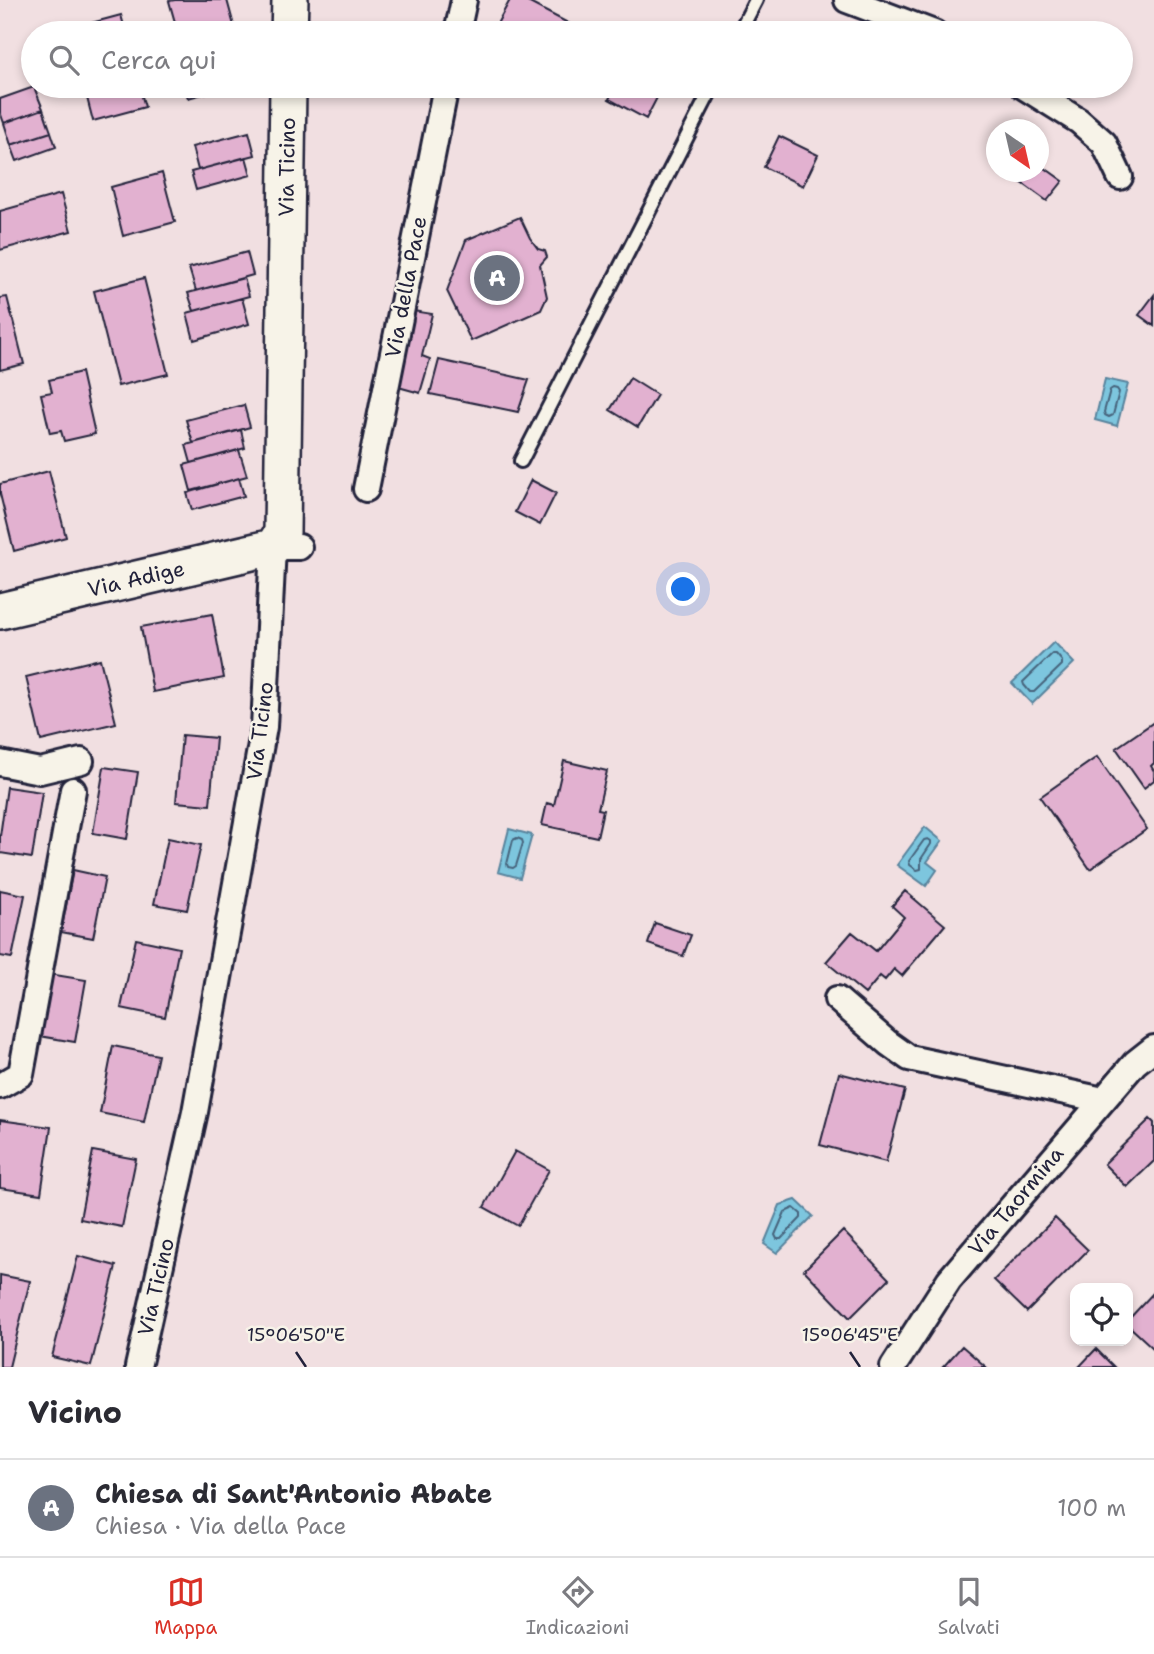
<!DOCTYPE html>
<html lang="it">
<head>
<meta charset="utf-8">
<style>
  :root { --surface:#fff; --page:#f7f7f7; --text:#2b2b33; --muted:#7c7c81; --line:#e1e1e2; --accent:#d93025 }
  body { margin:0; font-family:"Shantell Sans",sans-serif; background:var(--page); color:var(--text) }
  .controls { position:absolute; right:21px; bottom:21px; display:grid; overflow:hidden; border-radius:14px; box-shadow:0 4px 10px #0003 }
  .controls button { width:63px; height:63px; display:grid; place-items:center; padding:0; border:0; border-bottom:2px solid var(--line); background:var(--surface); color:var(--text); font:35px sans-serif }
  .compass { position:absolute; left:986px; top:119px; width:63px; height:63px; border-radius:50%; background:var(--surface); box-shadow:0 4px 10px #0003; rotate:146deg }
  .you { position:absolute; left:684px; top:590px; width:24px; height:24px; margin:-18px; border:5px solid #fff; border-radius:50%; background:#1a73e8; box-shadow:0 0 0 10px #1a73e833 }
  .badge { display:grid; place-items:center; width:46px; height:46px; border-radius:50%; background:var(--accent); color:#fff; font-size:23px; font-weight:700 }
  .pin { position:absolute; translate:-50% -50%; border:4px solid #fff; box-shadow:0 2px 7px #0006 }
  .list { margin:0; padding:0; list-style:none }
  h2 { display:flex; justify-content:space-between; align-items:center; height:91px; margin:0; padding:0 28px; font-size:30px }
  h2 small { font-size:23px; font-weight:400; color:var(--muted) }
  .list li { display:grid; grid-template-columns:46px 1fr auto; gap:21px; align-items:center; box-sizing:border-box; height:98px; padding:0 28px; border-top:2px solid var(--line) }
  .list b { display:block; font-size:26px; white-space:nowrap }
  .list p { margin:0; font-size:23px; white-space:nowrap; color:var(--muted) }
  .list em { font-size:23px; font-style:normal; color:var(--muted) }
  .icon { flex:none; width:38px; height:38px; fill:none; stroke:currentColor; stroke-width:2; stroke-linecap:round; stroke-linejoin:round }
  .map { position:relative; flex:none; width:1154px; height:1367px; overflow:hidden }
  .search { position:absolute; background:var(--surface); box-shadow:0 4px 10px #0003; left:21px; right:21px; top:21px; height:77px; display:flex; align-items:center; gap:18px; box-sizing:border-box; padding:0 24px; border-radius:38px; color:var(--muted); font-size:26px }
  .sheet { height:189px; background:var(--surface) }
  nav { display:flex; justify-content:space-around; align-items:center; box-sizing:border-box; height:98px; border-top:2px solid var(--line); background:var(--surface); font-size:19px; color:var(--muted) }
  nav a { display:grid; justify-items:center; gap:4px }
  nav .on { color:var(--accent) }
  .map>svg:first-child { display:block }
  .water { fill:#7dc6de; stroke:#59849d; stroke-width:2 }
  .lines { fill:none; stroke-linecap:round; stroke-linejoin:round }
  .shore { stroke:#46647c; stroke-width:2 }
  .building { fill:#e2b1d0; stroke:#22223b; stroke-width:2 }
  .lane-casing { stroke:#22223b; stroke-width:18 }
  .street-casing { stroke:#22223b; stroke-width:30 }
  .secondary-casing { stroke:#22223b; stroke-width:40 }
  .lane { stroke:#f7f3e8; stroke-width:12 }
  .street { stroke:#f7f3e8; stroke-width:24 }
  .secondary { stroke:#f7f3e8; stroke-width:35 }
  .ticks { fill:none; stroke:#22223b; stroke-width:2.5 }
  .labels { text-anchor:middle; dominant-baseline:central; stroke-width:5; stroke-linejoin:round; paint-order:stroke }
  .street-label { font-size:21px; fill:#22223b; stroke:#f7f3e8 }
  .ticks-label { font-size:18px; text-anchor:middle; fill:#22223b; stroke:#f7f3e8; stroke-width:5; stroke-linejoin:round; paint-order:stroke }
</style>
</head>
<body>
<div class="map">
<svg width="1154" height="1367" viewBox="0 0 1154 1367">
  <rect width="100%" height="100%" fill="#f1dfe1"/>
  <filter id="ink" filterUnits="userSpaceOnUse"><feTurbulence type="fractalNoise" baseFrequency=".0143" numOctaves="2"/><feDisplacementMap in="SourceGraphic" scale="14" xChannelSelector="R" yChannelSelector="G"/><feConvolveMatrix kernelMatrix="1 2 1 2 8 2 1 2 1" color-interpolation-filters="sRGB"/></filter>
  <g filter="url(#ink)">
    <path class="water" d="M 1105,379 L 1128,384 L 1117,426 L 1095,420 Z
      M 1054,642 L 1074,663 L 1032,704 L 1012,683 Z
      M 925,827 L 942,841 L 927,862 L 937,870 L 926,886 L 897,865 Z
      M 509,829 L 532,835 L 520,878 L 498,872 Z
      M 796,1200 L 813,1216 L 777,1253 L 764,1244 L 780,1205 Z"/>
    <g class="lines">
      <path class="shore" d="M 1113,388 L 1117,389 L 1119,392 L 1113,415 L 1109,417 L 1105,415 L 1104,412 L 1110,390 Z
        M 1052,654 L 1056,654 L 1062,661 L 1062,665 L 1034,692 L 1030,692 L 1024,685 L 1023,682 Z
        M 517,838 L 522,840 L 523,843 L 516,866 L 513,868 L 508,867 L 507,864 L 513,840 Z
        M 928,839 L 931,841 L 931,844 L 921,859 L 921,869 L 917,870 L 910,865 L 909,861 L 924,840 Z
        M 794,1208 L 801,1214 L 801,1218 L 781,1239 L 777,1239 L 775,1235 L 785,1212 Z"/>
    </g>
    <path class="building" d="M 175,0 L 227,0 L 236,33 L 178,33 L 169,1 Z
      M 510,0 L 524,0 L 587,33 L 492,33 Z
      M 121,15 L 126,33 L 70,33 L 69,29 Z
      M 84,86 L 139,86 L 145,107 L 93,121 Z
      M 184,86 L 232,86 L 188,98 Z
      M 616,86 L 663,86 L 646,119 L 609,99 Z
      M 34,87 L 43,109 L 4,123 L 0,112 L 0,99 Z
      M 43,109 L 51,132 L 11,145 L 4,123 Z
      M 51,132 L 56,147 L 17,161 L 11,145 Z
      M 249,132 L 255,155 L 198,170 L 192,147 Z
      M 779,136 L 818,155 L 803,186 L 764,167 Z
      M 246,157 L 251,175 L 196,190 L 191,172 Z
      M 1038,163 L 1063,181 L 1047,201 L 1007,172 L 1038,172 Z
      M 162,173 L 175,222 L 123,236 L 111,187 Z
      M 61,194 L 71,231 L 0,250 L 0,211 Z
      M 520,217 L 530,238 L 538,249 L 545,251 L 547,257 L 540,265 L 547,297 L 541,310 L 471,341 L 447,291 L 466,240 Z
      M 247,252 L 253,275 L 196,291 L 189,268 Z
      M 144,278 L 168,374 L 118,386 L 94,291 Z
      M 244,278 L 249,296 L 194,311 L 188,293 Z
      M 1154,295 L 1154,326 L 1139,315 Z
      M 7,297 L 24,364 L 0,370 L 0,298 Z
      M 242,298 L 249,324 L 194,340 L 187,313 Z
      M 407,310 L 432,314 L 422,356 L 430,359 L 420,393 L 391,385 Z
      M 439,360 L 529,380 L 518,412 L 430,394 Z
      M 81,372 L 95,434 L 64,441 L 61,431 L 50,433 L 41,394 L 52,392 L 49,380 Z
      M 630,378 L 657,395 L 638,427 L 610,410 Z
      M 244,405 L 250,427 L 193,443 L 186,420 Z
      M 241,430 L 245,448 L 191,463 L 186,445 Z
      M 239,450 L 247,476 L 191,491 L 184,465 Z
      M 49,471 L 66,537 L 14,551 L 0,494 L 0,484 Z
      M 239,478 L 244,496 L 192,510 L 187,493 Z
      M 531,480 L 556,493 L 540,525 L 515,512 Z
      M 212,614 L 224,678 L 153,692 L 141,627 Z
      M 100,659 L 116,723 L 41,741 L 26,677 Z
      M 1154,722 L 1154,763 L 1151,766 L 1154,771 L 1154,780 L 1144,788 L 1116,748 Z
      M 182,735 L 216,738 L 210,805 L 176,802 Z
      M 1097,757 L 1147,829 L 1090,869 L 1040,797 Z
      M 564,761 L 607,771 L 598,809 L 603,810 L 597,837 L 542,825 L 547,803 L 554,805 Z
      M 104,767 L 138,772 L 127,839 L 93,833 Z
      M 7,787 L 42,792 L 32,858 L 0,853 L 0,836 Z
      M 168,838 L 201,845 L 187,910 L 154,904 Z
      M 73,870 L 105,877 L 93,938 L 61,932 Z
      M 0,890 L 25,895 L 12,958 L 0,956 Z
      M 905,891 L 945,925 L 902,976 L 894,969 L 885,980 L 880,976 L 865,994 L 826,962 L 852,932 L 876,951 L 904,917 L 892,906 Z
      M 655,923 L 691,935 L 683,956 L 648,944 Z
      M 136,939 L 179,948 L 165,1017 L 121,1008 Z
      M 49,974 L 86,980 L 75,1042 L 39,1036 Z
      M 113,1046 L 158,1055 L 144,1122 L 100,1113 Z
      M 839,1073 L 905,1090 L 886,1162 L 820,1145 Z
      M 1150,1119 L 1154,1123 L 1154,1161 L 1127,1187 L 1104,1164 Z
      M 0,1120 L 51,1127 L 41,1194 L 0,1188 Z
      M 93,1151 L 136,1159 L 122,1227 L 80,1219 Z
      M 515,1151 L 549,1170 L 518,1226 L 484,1207 Z
      M 1055,1218 L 1088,1250 L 1027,1312 L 994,1280 Z
      M 843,1231 L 889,1279 L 850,1318 L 804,1270 Z
      M 78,1256 L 116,1266 L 91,1366 L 52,1357 Z
      M 0,1275 L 30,1281 L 9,1367 L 0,1367 Z
      M 1154,1292 L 1154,1349 L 1128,1325 L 1128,1320 Z
      M 962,1346 L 986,1367 L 943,1367 Z
      M 1096,1349 L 1114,1367 L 1079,1367 Z"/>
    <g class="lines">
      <defs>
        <path id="lane" d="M 739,33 L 756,0
          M 521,461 L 713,86"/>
        <path id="street" d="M 847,0 L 934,33
          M 457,33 L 464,0
          M 1023,86 L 1079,121 L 1104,143 L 1120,177
          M 366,489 L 446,86
          M 0,763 L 40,771 L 81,761
          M 837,999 L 888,1043 L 909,1058 L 1103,1100
          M 0,1086 L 21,1074 L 73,790
          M 138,1367 L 195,1112 L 264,727 L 273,547 L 299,547
          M 893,1367 L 949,1280 L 1135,1063 L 1154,1048"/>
        <path id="secondary" d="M 289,33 L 290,0
          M 0,611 L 273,547 L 282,533 L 288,86"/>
      </defs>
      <use href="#lane" class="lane-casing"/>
      <use href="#street" class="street-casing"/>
      <use href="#secondary" class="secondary-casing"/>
      <use href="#lane" class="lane"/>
      <use href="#street" class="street"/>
      <use href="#secondary" class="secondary"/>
    </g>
  </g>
  <path class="ticks" d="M 296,1352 L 306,1367M 850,1352 L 860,1367"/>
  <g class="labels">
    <g class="street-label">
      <text transform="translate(287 167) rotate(-89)">Via Ticino</text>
      <text transform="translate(406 287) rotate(-79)">Via della Pace</text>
      <text transform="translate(136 579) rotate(-13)">Via Adige</text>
      <text transform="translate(260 731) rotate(-83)">Via Ticino</text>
      <text transform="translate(1016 1201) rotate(-50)">Via Taormina</text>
      <text transform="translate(156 1287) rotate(-77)">Via Ticino</text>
    </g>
  </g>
  <g class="ticks-label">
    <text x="296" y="1341">15°06'50"E</text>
    <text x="850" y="1341">15°06'45"E</text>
  </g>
</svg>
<div class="controls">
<button><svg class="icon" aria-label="locate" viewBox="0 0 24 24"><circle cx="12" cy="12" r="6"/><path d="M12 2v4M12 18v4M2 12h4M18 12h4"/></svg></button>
</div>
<svg class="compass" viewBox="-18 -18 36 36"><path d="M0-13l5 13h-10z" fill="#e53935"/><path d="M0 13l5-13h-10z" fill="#7c7c81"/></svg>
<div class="you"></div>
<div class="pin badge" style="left:497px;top:278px;background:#6b7280">A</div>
<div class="search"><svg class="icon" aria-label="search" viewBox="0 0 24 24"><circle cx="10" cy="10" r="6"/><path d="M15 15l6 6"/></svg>Cerca qui</div>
</div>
<section class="sheet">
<h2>Vicino<small></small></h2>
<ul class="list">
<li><span class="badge" style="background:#6b7280">A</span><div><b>Chiesa di Sant'Antonio Abate</b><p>Chiesa · Via della Pace</p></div><em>100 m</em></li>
</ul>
</section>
<nav>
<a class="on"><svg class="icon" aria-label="map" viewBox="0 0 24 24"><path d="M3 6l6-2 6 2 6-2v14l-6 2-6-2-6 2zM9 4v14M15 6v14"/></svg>Mappa</a>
<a><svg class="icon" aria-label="directions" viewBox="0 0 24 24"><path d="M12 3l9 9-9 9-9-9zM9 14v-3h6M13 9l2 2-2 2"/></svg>Indicazioni</a>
<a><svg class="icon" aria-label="saved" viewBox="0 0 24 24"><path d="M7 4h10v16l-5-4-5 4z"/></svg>Salvati</a>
</nav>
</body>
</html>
